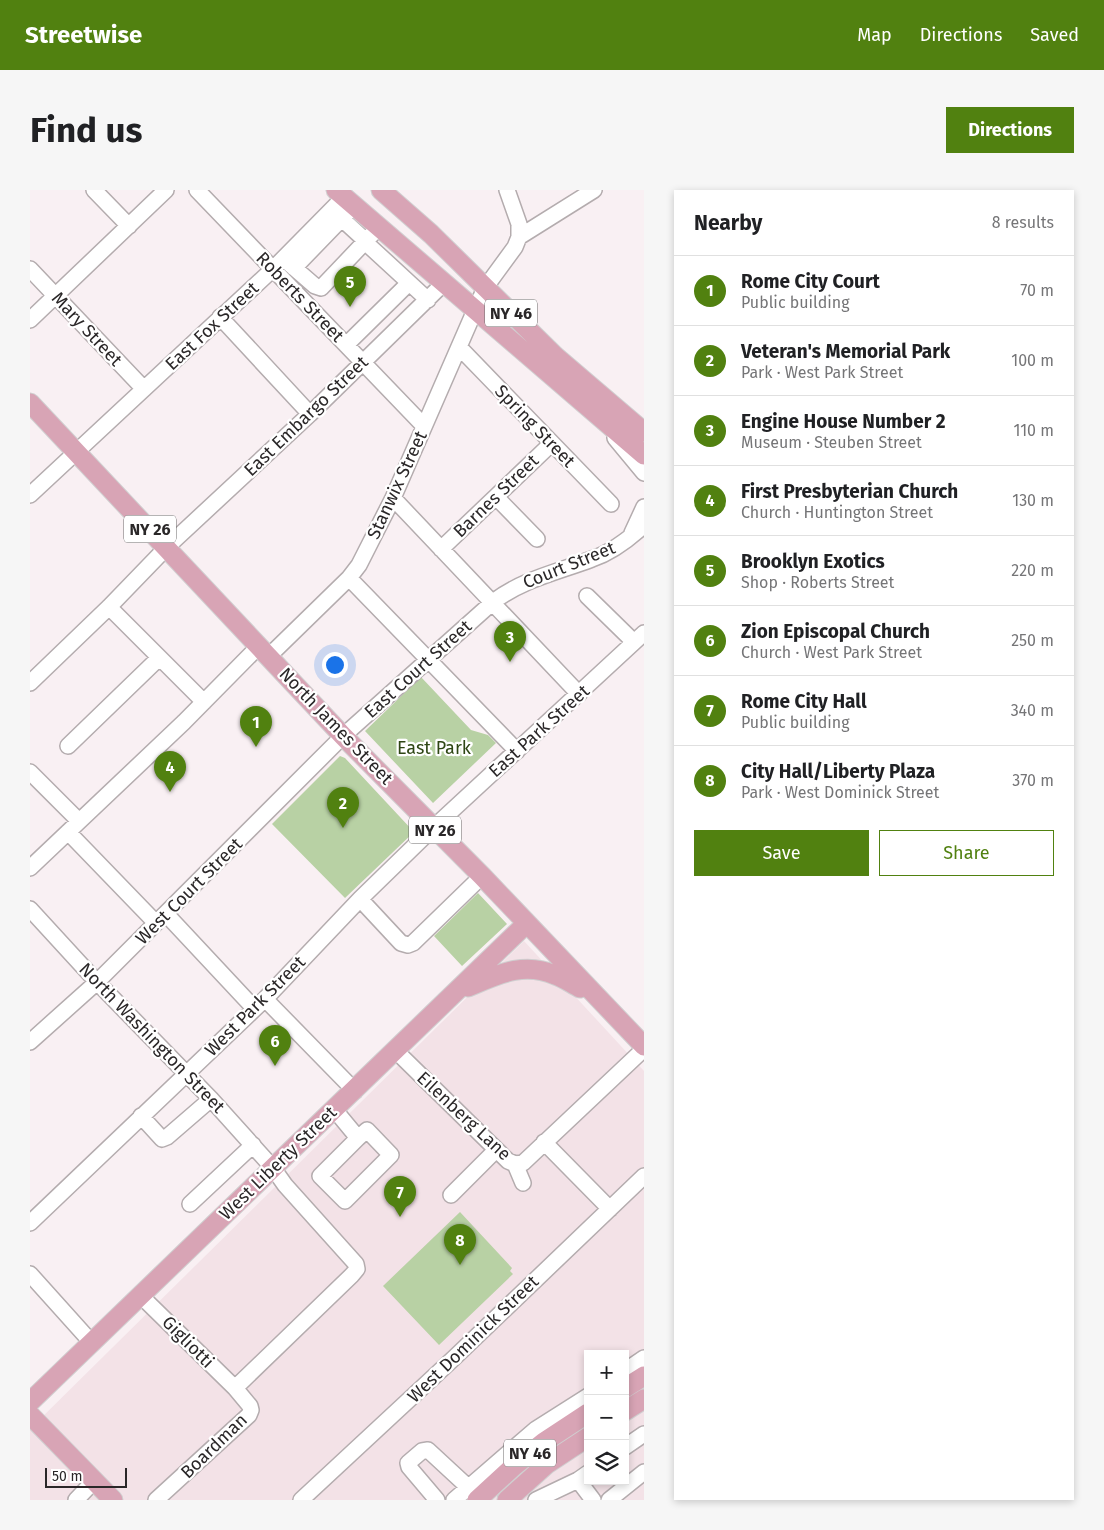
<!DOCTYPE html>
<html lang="en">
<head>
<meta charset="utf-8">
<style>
  :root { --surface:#fff; --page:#f6f6f6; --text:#202124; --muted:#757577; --line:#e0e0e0; --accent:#518110 }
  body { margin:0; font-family:"Fira Sans",sans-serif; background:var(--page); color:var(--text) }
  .controls { position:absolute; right:15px; bottom:15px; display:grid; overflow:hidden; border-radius:0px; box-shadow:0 2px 8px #0003 }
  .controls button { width:45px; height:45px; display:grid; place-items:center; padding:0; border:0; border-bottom:1px solid var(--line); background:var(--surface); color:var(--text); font:25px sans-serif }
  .scale { position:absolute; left:15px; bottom:12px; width:82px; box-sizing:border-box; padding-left:5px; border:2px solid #2a2728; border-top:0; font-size:14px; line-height:18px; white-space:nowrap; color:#2a2728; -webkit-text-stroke:4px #fff; paint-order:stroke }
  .you { position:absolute; left:304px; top:474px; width:18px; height:18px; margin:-12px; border:4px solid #fff; border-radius:50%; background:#1a73e8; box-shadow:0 0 0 8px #1a73e833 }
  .badge { display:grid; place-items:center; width:32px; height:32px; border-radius:50%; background:var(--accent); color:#fff; font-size:16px; font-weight:700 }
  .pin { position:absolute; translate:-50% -41px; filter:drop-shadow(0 1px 2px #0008) }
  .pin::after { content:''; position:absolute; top:26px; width:18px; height:15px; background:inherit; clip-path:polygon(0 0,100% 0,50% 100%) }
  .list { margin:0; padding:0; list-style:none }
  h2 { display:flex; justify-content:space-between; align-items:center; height:65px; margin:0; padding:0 20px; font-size:21px }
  h2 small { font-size:16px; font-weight:400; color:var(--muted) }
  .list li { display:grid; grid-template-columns:32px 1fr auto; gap:15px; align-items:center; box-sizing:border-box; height:70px; padding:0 20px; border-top:1px solid var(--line) }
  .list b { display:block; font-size:19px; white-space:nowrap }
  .list p { margin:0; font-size:16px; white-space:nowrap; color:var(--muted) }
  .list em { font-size:16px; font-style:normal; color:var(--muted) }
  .actions { display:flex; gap:10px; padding:15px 20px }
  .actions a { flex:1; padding:11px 0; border:1px solid var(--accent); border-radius:0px; text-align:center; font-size:18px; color:var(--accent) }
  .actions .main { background:var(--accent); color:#fff }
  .icon { flex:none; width:28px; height:28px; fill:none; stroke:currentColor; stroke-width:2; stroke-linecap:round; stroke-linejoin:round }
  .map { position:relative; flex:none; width:614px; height:1310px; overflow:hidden; border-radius:0px }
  header { display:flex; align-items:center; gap:30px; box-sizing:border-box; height:70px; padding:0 25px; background:var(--accent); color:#fff }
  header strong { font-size:24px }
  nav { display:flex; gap:28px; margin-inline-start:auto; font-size:18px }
  .intro { display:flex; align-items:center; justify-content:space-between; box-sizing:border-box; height:120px; padding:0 30px }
  h1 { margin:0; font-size:35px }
  .button { padding:12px 22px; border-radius:0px; background:var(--accent); color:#fff; font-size:18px; font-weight:700 }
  main { display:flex; gap:30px; padding:0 30px }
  aside { flex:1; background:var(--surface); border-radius:0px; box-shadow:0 2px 8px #0003 }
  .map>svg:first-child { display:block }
  .built { fill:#f3e2e7; fill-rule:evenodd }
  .green { fill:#b8d1a4 }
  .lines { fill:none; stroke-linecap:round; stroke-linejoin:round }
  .minor-casing { stroke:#b4acae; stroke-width:18 }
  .major-casing { stroke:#d0cfd0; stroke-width:21 }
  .minor { stroke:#fff; stroke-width:15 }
  .major { stroke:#d8a4b5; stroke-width:19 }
  .labels { text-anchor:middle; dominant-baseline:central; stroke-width:4.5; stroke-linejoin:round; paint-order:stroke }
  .shield { fill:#fff; stroke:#6a6868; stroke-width:1 }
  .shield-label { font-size:16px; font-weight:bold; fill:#2a2728 }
  .street-label { font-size:18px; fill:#2a2728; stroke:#fff }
  .park-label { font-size:18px; fill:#2e4614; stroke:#fff }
</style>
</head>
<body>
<header>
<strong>Streetwise</strong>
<nav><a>Map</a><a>Directions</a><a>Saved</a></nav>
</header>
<div class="intro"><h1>Find us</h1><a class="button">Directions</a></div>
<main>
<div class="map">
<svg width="614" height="1310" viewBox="0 0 614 1310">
  <rect width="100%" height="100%" fill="#f9f0f3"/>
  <path class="built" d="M 494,751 L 614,881 L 614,1310 L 0,1310 L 0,1239 ZM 558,1164 L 595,1164 L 595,1291 L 558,1291 Z"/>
  <path class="green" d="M 391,487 L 441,540 L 458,545 L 466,553 L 403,613 L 335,541 Z
    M 310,566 L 315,568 L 384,642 L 315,708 L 242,634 Z
    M 448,703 L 477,734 L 432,776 L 404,746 Z
    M 430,1022 L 482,1078 L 480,1081 L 483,1084 L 409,1155 L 353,1096 Z"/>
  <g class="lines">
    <defs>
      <path id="minor" d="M 64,0 L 99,36
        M 167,0 L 394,236
        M 312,29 L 336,51
        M 489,47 L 564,0
        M 335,52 L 398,110
        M 254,69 L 285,96 L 291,98 L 349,37
        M 264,78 L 324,16
        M 0,79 L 114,199
        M 190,127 L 280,224
        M 0,130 L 136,0
        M 316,155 L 379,93
        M 429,157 L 581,314
        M 585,248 L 614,283
        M 0,305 L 243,79 L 314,7
        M 466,307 L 507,349
        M 363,308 L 549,504
        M 602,343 L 614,317
        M 411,359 L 521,254
        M 319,388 L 487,561
        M 557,406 L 604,452
        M 79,417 L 174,512
        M 239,466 L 319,388 L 329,375 L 363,308 L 445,120 L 455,98 L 485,57 L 489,47 L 489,34 L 477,0
        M 0,493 L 79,417 L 137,357 L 280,224 L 414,93
        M 38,556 L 129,468
        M 0,582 L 49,631
        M 38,642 L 126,733
        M 0,678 L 154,532 L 229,456
        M 330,709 L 371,753 L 378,755 L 383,753 L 452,686
        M 0,719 L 67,792 L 181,909 L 243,978 L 255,995 L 326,1074 L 327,1079 L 322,1085 L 205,1198
        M 136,724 L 224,818
        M 235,809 L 325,901
        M 0,852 L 67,792 L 313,546 L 463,412 C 493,389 528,382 562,369 C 582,362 599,349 614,335
        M 366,861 L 478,971 L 485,974 L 493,973 L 614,859
        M 304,919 L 328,948 L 337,940 L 361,965 L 315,1011 L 290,986 L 328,948
        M 111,926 L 132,949 L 137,947 L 181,909
        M 514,952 L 580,1019
        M 485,974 L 493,993
        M 421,1005 L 466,960
        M 160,1014 L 223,955
        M 0,1033 L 235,809 L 330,709 L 403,638 L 614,443
        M 0,1084 L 62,1153
        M 111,1106 L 205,1198 L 220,1216 L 221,1220 L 219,1225 L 126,1310
        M 595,1181 L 614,1168
        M 595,1257 L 614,1244
        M 548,1290 L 563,1310
        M 46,1310 L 64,1291
        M 271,1310 L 425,1167 L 614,986
        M 407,1310 L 379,1277 L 378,1273 L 392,1261 L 398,1260 L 438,1297
        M 424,1310 L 506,1239 L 558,1206
        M 506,1310 L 548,1290 L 558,1283
        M 579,1310 L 614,1282"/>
      <path id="major" d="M 306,0 L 614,265
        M 351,0 L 401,44 L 525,166 L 614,242
        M 0,213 L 313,546 L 452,686 L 614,856
        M 438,797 C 467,785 493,771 525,785 C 534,788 542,794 550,798
        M 595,1198 L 614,1186
        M 0,1212 L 496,734
        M 595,1221 L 614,1209
        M 0,1225 L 83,1310
        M 447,1310 L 484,1276 L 514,1252 L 558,1223
        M 477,1310 L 517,1274 L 558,1247"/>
    </defs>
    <use href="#minor" class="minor-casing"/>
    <use href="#major" class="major-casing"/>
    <use href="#minor" class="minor"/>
    <use href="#major" class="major"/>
  </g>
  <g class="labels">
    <g class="shield">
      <rect x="455" y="109.5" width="52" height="27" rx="4"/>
      <rect x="94" y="325.5" width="52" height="27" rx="4"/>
      <rect x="379" y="626.5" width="52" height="27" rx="4"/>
      <rect x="474" y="1249.5" width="52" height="27" rx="4"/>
    </g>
    <g class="shield-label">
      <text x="481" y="123">NY 46</text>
      <text x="120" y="339">NY 26</text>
      <text x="405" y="640">NY 26</text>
      <text x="500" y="1263">NY 46</text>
    </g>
    <g class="street-label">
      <text transform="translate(270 107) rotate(46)">Roberts Street</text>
      <text transform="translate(182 136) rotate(-43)">East Fox Street</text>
      <text transform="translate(57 139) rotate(47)">Mary Street</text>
      <text transform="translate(276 226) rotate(-44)">East Embargo Street</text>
      <text transform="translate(505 236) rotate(46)">Spring Street</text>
      <text transform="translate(367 295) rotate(-65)">Stanwix Street</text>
      <text transform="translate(466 306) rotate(-44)">Barnes Street</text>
      <text transform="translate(539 375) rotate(-22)">Court Street</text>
      <text transform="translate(388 479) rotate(-42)">East Court Street</text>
      <text transform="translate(306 536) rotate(46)">North James Street</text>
      <text transform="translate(509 541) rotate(-42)">East Park Street</text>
      <text transform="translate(159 701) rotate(-45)">West Court Street</text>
      <text transform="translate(225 816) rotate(-45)">West Park Street</text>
      <text transform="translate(122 848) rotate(46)">North Washington Street</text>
      <text transform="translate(434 926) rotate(43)">Eilenberg Lane</text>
      <text transform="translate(248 973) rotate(-44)">West Liberty Street</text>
      <text transform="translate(443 1149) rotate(-44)">West Dominick Street</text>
      <text transform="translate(158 1152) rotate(45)">Gigliotti</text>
      <text transform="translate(184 1256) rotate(-44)">Boardman</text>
    </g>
    <g class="park-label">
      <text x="404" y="558">East Park</text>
    </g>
  </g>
</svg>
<div class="controls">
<button>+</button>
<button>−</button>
<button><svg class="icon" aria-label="layers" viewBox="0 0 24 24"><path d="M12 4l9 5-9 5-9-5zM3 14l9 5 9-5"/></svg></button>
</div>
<div class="scale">50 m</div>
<div class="you"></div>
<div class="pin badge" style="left:226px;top:557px">1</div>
<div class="pin badge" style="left:313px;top:638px">2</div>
<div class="pin badge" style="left:480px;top:472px">3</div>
<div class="pin badge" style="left:140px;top:602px">4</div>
<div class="pin badge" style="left:320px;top:117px">5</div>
<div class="pin badge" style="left:245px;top:876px">6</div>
<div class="pin badge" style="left:370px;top:1027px">7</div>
<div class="pin badge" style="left:430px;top:1075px">8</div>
</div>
<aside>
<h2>Nearby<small>8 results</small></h2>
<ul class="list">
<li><span class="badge">1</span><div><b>Rome City Court</b><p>Public building</p></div><em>70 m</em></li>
<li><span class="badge">2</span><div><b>Veteran's Memorial Park</b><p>Park · West Park Street</p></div><em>100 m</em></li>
<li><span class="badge">3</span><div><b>Engine House Number 2</b><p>Museum · Steuben Street</p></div><em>110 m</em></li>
<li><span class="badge">4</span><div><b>First Presbyterian Church</b><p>Church · Huntington Street</p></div><em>130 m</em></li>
<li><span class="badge">5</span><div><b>Brooklyn Exotics</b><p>Shop · Roberts Street</p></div><em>220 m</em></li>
<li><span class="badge">6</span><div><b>Zion Episcopal Church</b><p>Church · West Park Street</p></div><em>250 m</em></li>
<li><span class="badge">7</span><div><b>Rome City Hall</b><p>Public building</p></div><em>340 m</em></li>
<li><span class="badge">8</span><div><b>City Hall/Liberty Plaza</b><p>Park · West Dominick Street</p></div><em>370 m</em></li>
</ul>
<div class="actions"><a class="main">Save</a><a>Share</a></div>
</aside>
</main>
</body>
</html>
